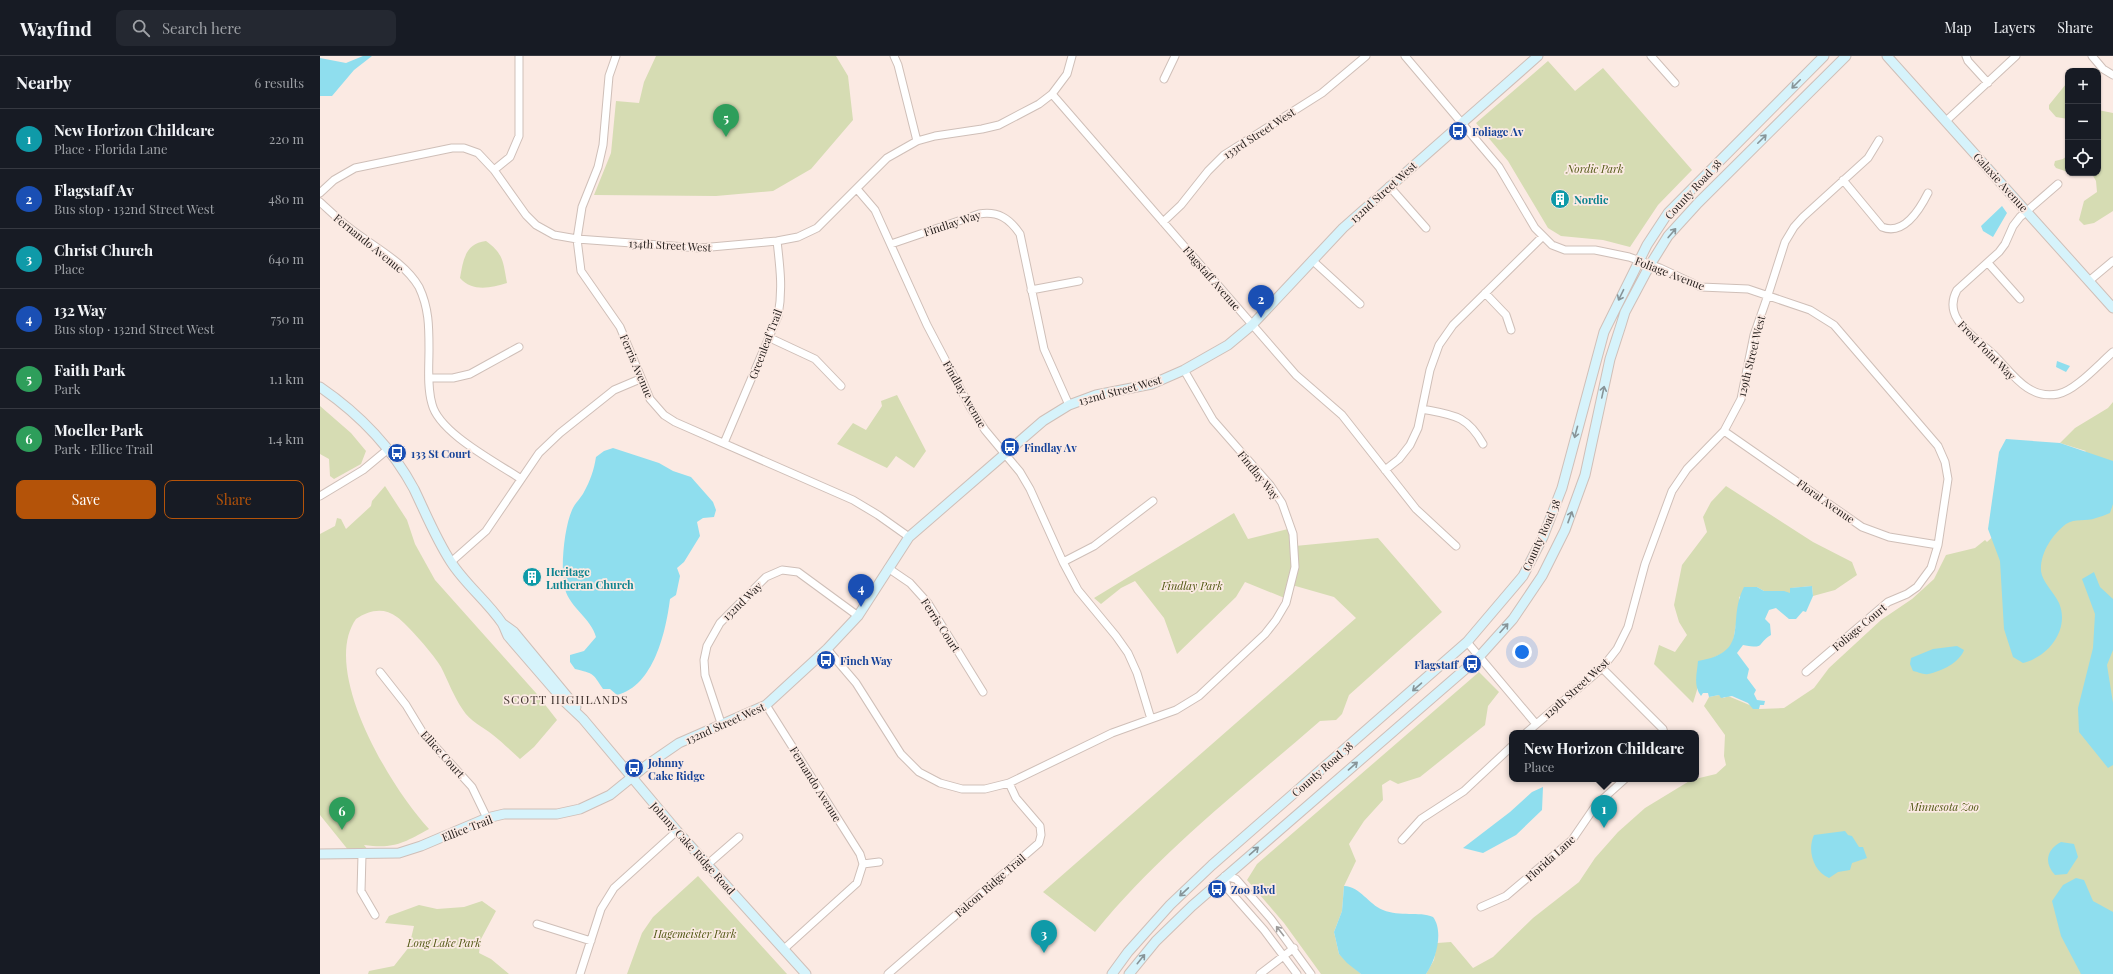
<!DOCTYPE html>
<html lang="en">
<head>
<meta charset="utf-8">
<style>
  :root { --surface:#171b24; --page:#242831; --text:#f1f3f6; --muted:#9ea1a6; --line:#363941; --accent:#b45309 }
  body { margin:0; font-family:"Playfair Display",serif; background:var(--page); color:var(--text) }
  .controls { position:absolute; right:12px; top:12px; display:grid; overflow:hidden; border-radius:8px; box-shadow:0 1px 3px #0004 }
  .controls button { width:36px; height:36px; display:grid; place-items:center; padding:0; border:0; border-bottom:1px solid var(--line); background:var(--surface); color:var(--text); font:20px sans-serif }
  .you { position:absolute; left:1202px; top:596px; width:14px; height:14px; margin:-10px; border:3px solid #fff; border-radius:50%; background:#1a73e8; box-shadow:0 0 0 6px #1a73e833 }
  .badge { display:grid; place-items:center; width:26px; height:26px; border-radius:50%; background:var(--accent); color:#fff; font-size:13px; font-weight:700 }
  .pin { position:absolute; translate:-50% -33px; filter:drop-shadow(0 1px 2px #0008) }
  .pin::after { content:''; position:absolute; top:21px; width:14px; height:12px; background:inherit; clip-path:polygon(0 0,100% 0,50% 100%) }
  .popup { position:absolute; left:1189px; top:674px; width:190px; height:52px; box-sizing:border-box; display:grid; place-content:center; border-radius:8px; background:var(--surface); filter:drop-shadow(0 1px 3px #0005); font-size:13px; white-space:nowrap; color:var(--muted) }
  .popup b { font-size:15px; color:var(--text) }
  .popup::after { content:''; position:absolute; left:50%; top:100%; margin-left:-8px; border:8px solid transparent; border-top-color:var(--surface) }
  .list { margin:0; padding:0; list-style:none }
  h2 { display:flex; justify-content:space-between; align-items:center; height:52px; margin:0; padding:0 16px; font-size:17px }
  h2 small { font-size:13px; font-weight:400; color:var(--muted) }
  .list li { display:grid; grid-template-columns:26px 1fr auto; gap:12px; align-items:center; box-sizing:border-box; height:60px; padding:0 16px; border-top:1px solid var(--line) }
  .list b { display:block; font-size:15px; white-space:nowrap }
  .list p { margin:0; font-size:13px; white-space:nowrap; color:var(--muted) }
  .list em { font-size:13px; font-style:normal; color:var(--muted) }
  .actions { display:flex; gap:8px; padding:12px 16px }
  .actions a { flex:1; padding:9px 0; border:1px solid var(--accent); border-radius:8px; text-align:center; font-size:14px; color:var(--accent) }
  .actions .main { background:var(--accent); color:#fff }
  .icon { flex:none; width:22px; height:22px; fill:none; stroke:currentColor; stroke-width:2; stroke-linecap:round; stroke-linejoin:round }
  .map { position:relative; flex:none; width:1793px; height:918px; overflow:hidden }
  header { display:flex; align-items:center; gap:24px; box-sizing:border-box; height:56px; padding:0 20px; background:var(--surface); border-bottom:1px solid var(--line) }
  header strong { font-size:19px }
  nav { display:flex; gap:22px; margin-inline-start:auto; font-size:14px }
  .search { width:280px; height:36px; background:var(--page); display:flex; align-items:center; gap:10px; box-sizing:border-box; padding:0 14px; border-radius:8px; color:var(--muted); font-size:15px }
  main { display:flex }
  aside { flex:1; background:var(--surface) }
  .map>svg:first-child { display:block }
  .green { fill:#d6dcb3 }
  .water { fill:#8fdeee }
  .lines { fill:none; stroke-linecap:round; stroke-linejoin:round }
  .street-casing { stroke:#cfbfb8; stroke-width:9 }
  .secondary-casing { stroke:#cfbfb8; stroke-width:11 }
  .street { stroke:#fff; stroke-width:7 }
  .secondary { stroke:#d6f3fb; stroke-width:9 }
  .oneway { stroke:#879498 }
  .oneway2 { stroke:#9d9b9a }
  .labels { text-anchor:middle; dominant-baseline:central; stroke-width:3.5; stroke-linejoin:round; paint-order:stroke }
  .transit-label { font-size:11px; font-weight:bold; fill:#164399; stroke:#fbeae3; text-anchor:start }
  .street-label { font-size:11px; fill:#26201e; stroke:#fbeae3 }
  .park-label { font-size:11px; font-style:italic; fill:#515713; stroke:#fbeae3 }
  .culture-label { font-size:11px; font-weight:bold; fill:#0d838f; stroke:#fbeae3; text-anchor:start }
  .neighbourhood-label { font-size:12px; letter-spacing:1px; fill:#3f322d; stroke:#fbeae3 }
</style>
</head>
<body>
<header>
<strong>Wayfind</strong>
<div class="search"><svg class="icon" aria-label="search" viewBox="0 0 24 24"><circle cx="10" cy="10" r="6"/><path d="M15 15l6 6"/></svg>Search here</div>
<nav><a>Map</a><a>Layers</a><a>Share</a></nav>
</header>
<main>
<aside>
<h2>Nearby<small>6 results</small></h2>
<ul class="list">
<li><span class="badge" style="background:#0f9aa8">1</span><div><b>New Horizon Childcare</b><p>Place · Florida Lane</p></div><em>220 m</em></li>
<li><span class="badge" style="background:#1a4fb4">2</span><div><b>Flagstaff Av</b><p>Bus stop · 132nd Street West</p></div><em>480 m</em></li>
<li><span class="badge" style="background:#0f9aa8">3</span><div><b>Christ Church</b><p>Place</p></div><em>640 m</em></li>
<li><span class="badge" style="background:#1a4fb4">4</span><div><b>132 Way</b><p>Bus stop · 132nd Street West</p></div><em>750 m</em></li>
<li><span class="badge" style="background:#2e9e5b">5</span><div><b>Faith Park</b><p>Park</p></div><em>1.1 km</em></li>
<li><span class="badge" style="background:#2e9e5b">6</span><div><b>Moeller Park</b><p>Park · Ellice Trail</p></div><em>1.4 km</em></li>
</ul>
<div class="actions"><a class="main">Save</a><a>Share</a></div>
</aside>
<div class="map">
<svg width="1793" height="918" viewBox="0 0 1793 918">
  <rect width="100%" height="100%" fill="#fbeae3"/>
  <path class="green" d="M 336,0 L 516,0 L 528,20 L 533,64 L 491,113 L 453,135 L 396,140 L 274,139 L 291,97 L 296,45 L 319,47 L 324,26 Z
    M 1228,5 L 1255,35 L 1283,12 L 1372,114 L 1338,149 L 1310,191 L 1283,184 L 1241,180 L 1228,172 L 1188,105 L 1156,67 Z
    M 1746,28 L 1748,28 L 1748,63 L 1736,61 L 1729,53 L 1729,49 Z
    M 1778,54 L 1793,57 L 1793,155 L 1774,167 L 1764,169 L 1759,164 L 1764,145 L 1777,136 L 1776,125 L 1772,118 L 1757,117 L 1778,117 Z
    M 1748,99 L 1748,116 L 1736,112 L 1734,109 L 1735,105 L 1743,103 Z
    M 166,185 C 184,198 183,206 187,227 C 171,232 152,236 140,222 C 143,205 145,187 166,185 Z
    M 577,339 L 606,395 L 594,412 L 576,400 L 567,412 L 517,388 L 533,367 L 546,374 L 562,350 L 561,345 Z
    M 1793,346 L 1793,918 L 1106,918 L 1114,904 L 1117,887 L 1131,886 L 1153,912 L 1173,901 L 1213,862 L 1259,826 L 1275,802 L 1298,776 L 1325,752 L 1371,724 L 1396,718 L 1406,709 L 1404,700 L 1405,679 L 1384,650 L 1389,641 L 1399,639 L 1404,642 L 1408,640 L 1439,653 L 1464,652 L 1494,632 L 1509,612 L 1561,564 L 1592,543 L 1614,523 L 1626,499 L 1655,492 L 1665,484 L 1667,486 L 1766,395 L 1740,387 L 1755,372 L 1788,352 Z
    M 0,350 L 31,377 L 46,395 L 41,408 L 14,423 L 10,420 L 9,403 L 0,398 Z
    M 65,430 L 87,464 L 95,488 L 115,524 L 216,637 L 237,664 L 214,691 L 200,703 C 191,695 182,686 173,679 C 163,671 150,665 143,654 C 134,641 128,625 121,611 C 115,600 87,568 77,561 C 64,551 49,554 36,563 C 0,614 70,731 109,773 C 83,787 75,793 44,789 L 48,794 L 29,795 L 0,759 L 0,478 L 15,470 L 17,462 L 21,463 L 26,473 L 51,450 L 52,445 Z
    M 1406,430 L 1493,486 L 1532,506 L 1537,519 L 1515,534 L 1493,540 L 1492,530 L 1471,532 L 1470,538 L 1444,535 L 1437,531 L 1419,541 L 1419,550 L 1413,586 L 1407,595 L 1391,603 L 1377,617 L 1377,634 L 1373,647 L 1334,608 L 1339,589 L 1355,596 L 1367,579 L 1359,566 L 1354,549 L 1362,509 L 1387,476 L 1383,461 L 1391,446 Z
    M 914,457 L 928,483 L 972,472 L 975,490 L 1058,482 L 1122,556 L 1029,639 L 1022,658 L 1016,664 L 1000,665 C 923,732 840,796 775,876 L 723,836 L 1036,562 L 1014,541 L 972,529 L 967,543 L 925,526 L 916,541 L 857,598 L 844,562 L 815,525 L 801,532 L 781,548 L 774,542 Z
    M 1159,616 L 1179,636 L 1168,650 L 1165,669 L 1100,721 L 1078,728 L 1070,724 L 1062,729 L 1063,744 L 1044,765 L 1029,788 L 1036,805 L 1024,830 L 1022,855 L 1014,876 L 1019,898 L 1041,918 L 1001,918 L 964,867 L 927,824 L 937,808 Z
    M 378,820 L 467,918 L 307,918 L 322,877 L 333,861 Z
    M 162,845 L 176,855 L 161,883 L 159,897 L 171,903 L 189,918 L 48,918 L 49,915 L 74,910 L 89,891 L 94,870 L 65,867 L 69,860 L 99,849 L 117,853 L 144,851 Z"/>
  <path class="water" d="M 43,0 L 52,0 L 34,14 L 12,40 L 0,40 L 0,2 L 26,7 Z
    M 1682,150 L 1687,157 L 1673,181 L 1663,175 L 1661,170 Z
    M 1737,305 L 1750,310 L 1746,316 L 1736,311 Z
    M 1686,383 L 1740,387 L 1793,405 L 1793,448 L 1790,457 C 1785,459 1780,461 1776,462 C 1766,466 1755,462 1746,468 C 1732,479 1720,497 1721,515 C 1722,526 1734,536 1739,547 C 1750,573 1729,601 1703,607 L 1693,601 L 1684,573 L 1680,505 L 1668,473 L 1679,396 Z
    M 293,392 L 339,407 L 353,415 L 371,421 L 393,446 L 396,454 L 394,461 L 383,462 L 377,466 L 380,480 L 364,506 L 357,512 L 360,520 L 356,539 L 350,543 C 346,575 334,630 297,639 L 290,633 L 283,633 C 272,616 274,618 255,613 L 250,606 L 250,599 L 264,595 L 276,581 C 271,562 250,552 245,533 C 240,514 244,472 252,454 C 255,447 261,442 264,436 C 270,425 274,414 276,401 L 284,395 Z
    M 1774,516 L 1780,531 L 1793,543 L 1793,594 L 1787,609 L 1793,647 L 1793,709 L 1788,712 L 1759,676 L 1758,652 L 1773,592 L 1775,558 L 1762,523 Z
    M 1492,530 L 1493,540 L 1486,556 L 1483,555 L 1476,563 L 1469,563 L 1456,552 L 1449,554 L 1445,563 L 1450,568 L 1451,579 C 1435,589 1447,593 1423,589 L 1417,597 L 1429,613 L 1427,622 L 1436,634 L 1434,638 L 1437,644 L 1445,645 L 1444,649 L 1440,649 L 1439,653 L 1433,653 L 1428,647 L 1412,640 L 1401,642 L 1399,639 L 1389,641 L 1388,637 L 1383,637 L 1381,640 C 1373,629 1377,618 1378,605 C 1432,596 1406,566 1424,531 L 1437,531 L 1444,535 L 1464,535 L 1470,537 L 1470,532 Z
    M 1637,590 L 1644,594 C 1639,607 1622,615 1608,618 C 1604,619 1598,616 1593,615 L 1590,608 L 1591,602 L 1613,593 Z
    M 1223,731 L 1222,754 L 1196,779 L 1163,797 L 1143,792 L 1190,756 L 1212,736 Z
    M 1525,775 L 1528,779 L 1532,780 L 1539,791 L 1543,791 L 1547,802 L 1532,807 L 1530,814 L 1518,816 L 1509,822 C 1493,815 1487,794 1494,779 Z
    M 1741,786 L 1754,788 L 1758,801 L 1747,818 L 1735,819 C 1724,807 1726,794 1741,786 Z
    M 1756,822 L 1764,824 L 1773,845 L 1793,856 L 1793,918 L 1761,918 L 1741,880 L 1732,845 L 1743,829 Z
    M 1024,830 C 1041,831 1048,848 1063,854 C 1080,861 1099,855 1113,861 C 1124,875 1116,904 1106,918 L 1041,918 L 1027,907 L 1019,898 L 1014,876 L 1022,855 Z"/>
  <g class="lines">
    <defs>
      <path id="street" d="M 296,0 L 289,20 L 283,89 L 278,111 L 262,151 L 257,183 L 261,215 L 300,271 L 330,343 L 344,359 L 355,366 L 533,444 L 558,459 L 589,481
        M 574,0 L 578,9 L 597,85
        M 1085,0 L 1179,111 L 1215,172 L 1232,189 L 1245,194 L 1275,194 L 1309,201 L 1340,212 L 1381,231 L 1428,233 L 1490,254 L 1514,269 L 1618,390 L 1625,406 L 1628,423 L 1618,489 L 1611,512 L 1597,531 L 1587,538 L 1568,546 L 1486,616
        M 1331,0 L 1355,27
        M 1646,0 L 1648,5 L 1668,27
        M 1772,0 L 1783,13 L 1793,19
        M 844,23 L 855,0
        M 732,38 L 976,319 L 1022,359 L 1096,453 L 1136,490
        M 1626,65 L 1696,0
        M 174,114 L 190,101 L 199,80 L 199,0
        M 1523,124 L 1562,171 C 1584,180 1600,153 1608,137
        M 1738,128 L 1700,161 L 1693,170 L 1685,188 L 1679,196 L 1637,234 C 1621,263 1656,281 1674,299 C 1692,317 1708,344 1738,338 C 1755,335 1779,308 1793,296
        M 1069,130 L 1106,172
        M 537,133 L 555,154 L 607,269 L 650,351 L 665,374 L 700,416 L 710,433 L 743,506 L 758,534 L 796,580 L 808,597 L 817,617 L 831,663
        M 0,137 L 14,124 L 35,112 L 132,92 L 144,92 L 158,97 L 174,114 L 206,159 L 216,169 L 234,179 L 257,183 L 380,192 L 457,185 L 478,181 L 497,172 L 567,102 L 597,85 L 615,80 L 662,73 L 679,69 L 719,48 L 732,38 L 747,18 L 752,0
        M 0,146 C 9,154 18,163 27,170 C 50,189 84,205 99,231 C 109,252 109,271 109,293 C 109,311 107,331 112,348 C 119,377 176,406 201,423
        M 843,166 L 861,149 L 888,115 L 904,99 L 1002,37 L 1046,0
        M 571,188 L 659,158 C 678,155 689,162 700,178 L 724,293 L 749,349
        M 992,204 L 1040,248
        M 1668,207 L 1700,243
        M 1769,225 L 1793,205
        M 711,234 L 759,225
        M 1165,237 L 1186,259 L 1191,274
        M 450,282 L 495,303 L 521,330
        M 109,322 L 133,322 L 150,318 L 199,291
        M 1102,353 C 1133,359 1147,359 1163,388
        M 1404,375 L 1542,471 L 1569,481 L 1618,489
        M 404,387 L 458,260 C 463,234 460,211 457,185
        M 1065,414 L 1079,403 L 1090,389 L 1098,372 L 1110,314 L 1119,289 L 1133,269 L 1222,181
        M 0,440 L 43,414 L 67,394
        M 131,506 L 166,475 L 219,397 L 240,377 L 294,334 L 320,323
        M 743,506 L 774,490 L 833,445
        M 568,512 L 590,527 L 608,547 L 663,636
        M 1147,586 L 1216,668
        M 507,593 L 536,627 L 581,698 L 599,716 L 620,727 L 642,733 L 665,733 L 689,727 L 792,677 L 856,654 L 879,640 L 945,578 L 956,564 L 966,547 L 975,511 L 973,478 L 962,447 L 950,429 L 893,364 L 864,314
        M 1282,612 L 1343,673 L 1344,677
        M 60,616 L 86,649 L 103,677 L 152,731 L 167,762
        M 446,649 L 540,798 L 543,808
        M 402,670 L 385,619 L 384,604 L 387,590 L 400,567 L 446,521 L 462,514 L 478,516 L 538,560
        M 1206,677 L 1282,612 L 1297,593 L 1308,571 L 1325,508 L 1352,435 L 1367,413 L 1404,375 L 1421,343 L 1434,279 L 1448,239 L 1465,186 L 1474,171 L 1483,161 L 1548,102 L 1559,84
        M 1082,784 L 1101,763 L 1144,735 L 1192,690
        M 42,799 L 41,835 L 55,859
        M 388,808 L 419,781
        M 543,808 L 559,806
        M 1161,851 L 1186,840 L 1252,784 L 1276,749 L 1305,723
        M 217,868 L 271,885
        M 464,893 L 537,827 L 543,808
        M 260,918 L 281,853 L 294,832 L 357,775
        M 568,918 L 719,787 L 721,779 L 720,770 L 696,742 L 689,727
        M 940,918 L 974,892
        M 977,918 L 944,874 L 907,832 L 905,820 L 916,823 L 951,863 L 991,918"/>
      <path id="secondary" d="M 1567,0 L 1793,252
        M 0,331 C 38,357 72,392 94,433 C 106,458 116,483 131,506 C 145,528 167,545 182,567 C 184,570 186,576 188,580 L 245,646 L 263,663 L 357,775 L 486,918
        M 183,568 L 194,576 L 256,651
        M 0,798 L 79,797 L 101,790 L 167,762 L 184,758 L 237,758 L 260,753 L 290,739 L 327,709 L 359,687 L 446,649 L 507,593 L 538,560 L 589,481 L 723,365 L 749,349 L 776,339 L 832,328 L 864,314 L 908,289 L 932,269 L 1023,172 L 1218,0
        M 792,918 L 808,896 L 850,849 L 892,809 L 1147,586 L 1203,520 L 1223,481 L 1242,432 L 1284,276 L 1327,189 L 1348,157 L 1504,0
        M 809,918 L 836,885 L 872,850 L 1158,602 L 1193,563 L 1222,520 L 1245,474 L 1265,419 L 1290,303 L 1301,269 L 1305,256 L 1330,209 L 1348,180 L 1378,147 L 1526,0"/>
    </defs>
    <use href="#street" class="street-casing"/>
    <use href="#secondary" class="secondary-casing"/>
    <use href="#street" class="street"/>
    <use href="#secondary" class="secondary"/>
  </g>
  <defs><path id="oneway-shaft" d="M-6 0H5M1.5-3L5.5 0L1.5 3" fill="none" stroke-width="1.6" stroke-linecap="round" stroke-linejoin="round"/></defs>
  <g class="oneway">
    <use href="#oneway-shaft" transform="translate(1476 28) rotate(135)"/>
    <use href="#oneway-shaft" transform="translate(1442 83) rotate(-45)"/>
    <use href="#oneway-shaft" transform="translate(1352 177) rotate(-50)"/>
    <use href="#oneway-shaft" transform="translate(1301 239) rotate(116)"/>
    <use href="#oneway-shaft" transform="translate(1283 336) rotate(-78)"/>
    <use href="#oneway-shaft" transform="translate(1256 376) rotate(105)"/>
    <use href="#oneway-shaft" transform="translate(1250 461) rotate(-70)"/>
    <use href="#oneway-shaft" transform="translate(1184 572) rotate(-48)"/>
    <use href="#oneway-shaft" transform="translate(1097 631) rotate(139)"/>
    <use href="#oneway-shaft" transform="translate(1033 710) rotate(-41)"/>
    <use href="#oneway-shaft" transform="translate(934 795) rotate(-41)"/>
    <use href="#oneway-shaft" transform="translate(864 836) rotate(137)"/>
    <use href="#oneway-shaft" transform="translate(821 903) rotate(-51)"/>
  </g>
  <use class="oneway2" href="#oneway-shaft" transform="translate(960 875) rotate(-128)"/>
  <defs>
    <symbol id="bus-disc" viewBox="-11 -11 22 22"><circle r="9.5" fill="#1a4fb4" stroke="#fbeae3"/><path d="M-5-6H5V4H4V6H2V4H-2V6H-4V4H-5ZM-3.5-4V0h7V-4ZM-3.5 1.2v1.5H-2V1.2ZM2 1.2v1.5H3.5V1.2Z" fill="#fff"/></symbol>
    <symbol id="building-disc" viewBox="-11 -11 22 22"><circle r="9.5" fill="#0f9aa8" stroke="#fbeae3"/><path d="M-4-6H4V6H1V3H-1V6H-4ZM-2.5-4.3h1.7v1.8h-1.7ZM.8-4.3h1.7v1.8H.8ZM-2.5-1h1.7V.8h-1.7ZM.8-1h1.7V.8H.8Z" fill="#fff"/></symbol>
  </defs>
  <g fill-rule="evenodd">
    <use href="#bus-disc" x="1127" y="64" width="22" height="22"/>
    <use href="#building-disc" x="1229" y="132" width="22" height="22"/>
    <use href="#bus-disc" x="679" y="380" width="22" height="22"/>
    <use href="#bus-disc" x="66" y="386" width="22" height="22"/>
    <use href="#building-disc" x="201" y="510" width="22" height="22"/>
    <use href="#bus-disc" x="495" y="593" width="22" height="22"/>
    <use href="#bus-disc" x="1141" y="597" width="22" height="22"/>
    <use href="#bus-disc" x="303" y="701" width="22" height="22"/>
    <use href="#bus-disc" x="886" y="822" width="22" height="22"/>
  </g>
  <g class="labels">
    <g class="transit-label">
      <text x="1152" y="75">Foliage Av</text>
      <text x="704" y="391">Findlay Av</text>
      <text x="91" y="397">133 St Court</text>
      <text x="520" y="604">Finch Way</text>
      <text x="1138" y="608" text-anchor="end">Flagstaff</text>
      <text x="328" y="706">Johnny<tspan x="328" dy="13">Cake Ridge</tspan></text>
      <text x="911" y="833">Zoo Blvd</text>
    </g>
    <g class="street-label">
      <text transform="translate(939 77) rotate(-33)">133rd Street West</text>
      <text transform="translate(1681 126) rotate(48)">Galaxie Avenue</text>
      <text transform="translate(1373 133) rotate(-47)">County Road 38</text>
      <text transform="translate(1063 136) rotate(-42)">132nd Street West</text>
      <text transform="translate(632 167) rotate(-18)">Findlay Way</text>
      <text transform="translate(49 187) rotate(39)">Fernando Avenue</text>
      <text transform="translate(350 189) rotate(3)">134th Street West</text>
      <text transform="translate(1350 217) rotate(21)">Foliage Avenue</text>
      <text transform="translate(892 222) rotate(49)">Flagstaff Avenue</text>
      <text transform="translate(445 288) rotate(-69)">Greenleaf Trail</text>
      <text transform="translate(1667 294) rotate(46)">Frost Point Way</text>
      <text transform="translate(1431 300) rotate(-76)">129th Street West</text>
      <text transform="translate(317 310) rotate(67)">Ferris Avenue</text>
      <text transform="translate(800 334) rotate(-15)">132nd Street West</text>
      <text transform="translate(645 338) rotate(60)">Findlay Avenue</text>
      <text transform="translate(939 419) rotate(51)">Findlay Way</text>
      <text transform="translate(1506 445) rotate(35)">Floral Avenue</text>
      <text transform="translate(1221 479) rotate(-66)">County Road 38</text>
      <text transform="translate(422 545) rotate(-44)">132nd Way</text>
      <text transform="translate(621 569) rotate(57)">Ferris Court</text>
      <text transform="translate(1539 571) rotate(-40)">Foliage Court</text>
      <text transform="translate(1256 632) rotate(-42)">129th Street West</text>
      <text transform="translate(405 667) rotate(-24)">132nd Street West</text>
      <text transform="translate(123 698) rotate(48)">Ellice Court</text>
      <text transform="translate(1002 713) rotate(-41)">County Road 38</text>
      <text transform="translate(496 728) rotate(58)">Fernando Avenue</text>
      <text transform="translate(147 772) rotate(-21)">Ellice Trail</text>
      <text transform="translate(373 792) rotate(48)">Johnny Cake Ridge Road</text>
      <text transform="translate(1230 802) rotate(-42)">Florida Lane</text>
      <text transform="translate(670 829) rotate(-41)">Falcon Ridge Trail</text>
    </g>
    <g class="park-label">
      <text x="1275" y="112">Nordic Park</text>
      <text x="872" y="529">Findlay Park</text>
      <text x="1624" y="750">Minnesota Zoo</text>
      <text x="375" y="877">Hagemeister Park</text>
      <text x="124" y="886">Long Lake Park</text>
    </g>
    <g class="culture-label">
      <text x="1254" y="143">Nordic</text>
      <text x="226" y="515">Heritage<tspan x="226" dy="13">Lutheran Church</tspan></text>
    </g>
    <g class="neighbourhood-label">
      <text x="246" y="643">SCOTT HIGHLANDS</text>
    </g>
  </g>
</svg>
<div class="controls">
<button>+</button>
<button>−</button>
<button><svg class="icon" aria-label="locate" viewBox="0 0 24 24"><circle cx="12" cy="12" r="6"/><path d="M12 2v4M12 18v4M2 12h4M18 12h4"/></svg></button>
</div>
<div class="you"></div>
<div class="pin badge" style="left:1284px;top:772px;background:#0f9aa8">1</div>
<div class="popup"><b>New Horizon Childcare</b>Place</div>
<div class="pin badge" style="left:941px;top:262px;background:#1a4fb4">2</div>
<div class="pin badge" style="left:724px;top:897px;background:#0f9aa8">3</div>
<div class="pin badge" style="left:541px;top:551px;background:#1a4fb4">4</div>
<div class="pin badge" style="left:406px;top:81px;background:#2e9e5b">5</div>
<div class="pin badge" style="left:22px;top:774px;background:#2e9e5b">6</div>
</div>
</main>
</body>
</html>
